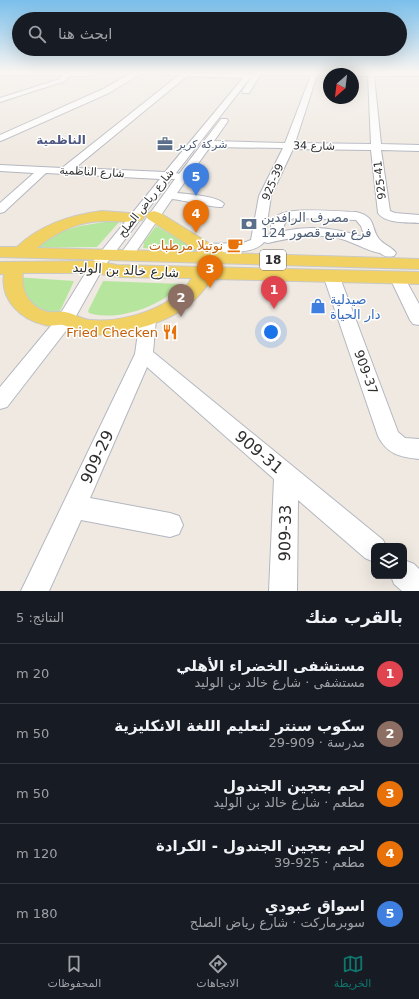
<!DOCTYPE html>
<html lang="ar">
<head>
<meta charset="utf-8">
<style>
  :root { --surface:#171b24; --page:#20242c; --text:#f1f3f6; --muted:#9ea1a6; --line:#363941; --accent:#0f766e }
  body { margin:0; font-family:"DejaVu Sans",Vazirmatn,sans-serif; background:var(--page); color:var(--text); direction:rtl }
  .controls { position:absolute; right:12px; bottom:12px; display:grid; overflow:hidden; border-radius:8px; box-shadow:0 4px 16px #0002 }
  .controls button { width:36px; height:36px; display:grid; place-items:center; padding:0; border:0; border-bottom:1px solid var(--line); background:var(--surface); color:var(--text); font:20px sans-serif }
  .compass { position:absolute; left:323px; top:68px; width:36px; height:36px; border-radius:50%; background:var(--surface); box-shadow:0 4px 16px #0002; rotate:208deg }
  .you { position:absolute; left:271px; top:332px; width:14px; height:14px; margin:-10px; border:3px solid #fff; border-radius:50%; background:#1a73e8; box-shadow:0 0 0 6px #1a73e833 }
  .badge { display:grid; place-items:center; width:26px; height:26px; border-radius:50%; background:var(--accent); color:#fff; font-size:13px; font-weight:700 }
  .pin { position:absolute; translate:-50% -33px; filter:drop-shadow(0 1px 2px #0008) }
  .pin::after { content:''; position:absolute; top:21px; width:14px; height:12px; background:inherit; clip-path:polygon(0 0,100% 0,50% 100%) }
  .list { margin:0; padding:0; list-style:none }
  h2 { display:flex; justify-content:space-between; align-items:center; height:52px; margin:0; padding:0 16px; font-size:17px }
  h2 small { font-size:13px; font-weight:400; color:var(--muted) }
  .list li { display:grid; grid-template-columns:26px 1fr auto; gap:12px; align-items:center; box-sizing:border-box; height:60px; padding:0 16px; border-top:1px solid var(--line) }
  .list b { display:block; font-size:15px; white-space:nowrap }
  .list p { margin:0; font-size:13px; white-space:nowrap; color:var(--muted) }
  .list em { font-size:13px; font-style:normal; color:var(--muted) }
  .icon { flex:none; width:22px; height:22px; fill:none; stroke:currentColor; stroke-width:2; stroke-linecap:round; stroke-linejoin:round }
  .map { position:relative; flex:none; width:419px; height:591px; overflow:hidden; direction:ltr }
  .search { position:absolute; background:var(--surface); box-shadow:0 4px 16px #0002; left:12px; right:12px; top:12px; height:44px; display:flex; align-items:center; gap:10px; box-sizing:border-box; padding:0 14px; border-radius:22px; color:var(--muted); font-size:15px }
  .sheet { height:352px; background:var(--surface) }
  nav { display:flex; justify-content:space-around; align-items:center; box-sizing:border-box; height:56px; border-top:1px solid var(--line); background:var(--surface); font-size:11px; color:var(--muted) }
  nav a { display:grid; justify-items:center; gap:2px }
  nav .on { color:var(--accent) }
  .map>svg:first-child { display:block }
  .green { fill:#b6e59e }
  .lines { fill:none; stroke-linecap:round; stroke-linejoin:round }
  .minor-casing { stroke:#b4b7c1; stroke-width:2 }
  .major-casing { stroke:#c9c9c9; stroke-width:2 }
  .minor { fill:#fff; fill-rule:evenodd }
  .major { fill:#f2d163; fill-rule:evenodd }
  .labels { text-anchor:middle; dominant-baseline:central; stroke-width:3; stroke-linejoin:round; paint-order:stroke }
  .far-service-label { font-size:11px; fill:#4e5e75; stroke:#fff; text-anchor:start }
  .far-street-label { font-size:11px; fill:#2e2e2e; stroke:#fff }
  .far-neighbourhood-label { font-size:12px; font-weight:bold; fill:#4d5680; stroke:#fff }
  .shield { fill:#fff; stroke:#6d6d6d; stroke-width:1 }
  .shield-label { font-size:12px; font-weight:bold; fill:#2e2e2e }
  .service-label { font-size:13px; fill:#4e5e75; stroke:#fff; text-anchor:start }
  .food-label { font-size:13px; fill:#c56008; stroke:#fff; text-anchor:end }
  .street-label { font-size:13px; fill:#2e2e2e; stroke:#fff }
  .shop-label { font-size:13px; fill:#366cbe; stroke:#fff; text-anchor:start }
  .near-street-label { font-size:16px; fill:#2e2e2e; stroke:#fff }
</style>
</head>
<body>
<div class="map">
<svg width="419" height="591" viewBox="0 0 419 591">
  <rect width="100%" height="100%" fill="#efe9e1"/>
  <path class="green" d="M 110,221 L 120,221 L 97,247 L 30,248 L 59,232 L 80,226 Z
    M 156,226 L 158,227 L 199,251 L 143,248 L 144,242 Z
    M 15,277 L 74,281 L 61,309 L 56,315 C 31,310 26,299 15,277 Z
    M 103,281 L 182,284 C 161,306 119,322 89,313 L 88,311 Z"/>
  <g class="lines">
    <defs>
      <path id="minor" d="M 0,72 L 90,72 L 93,74 L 90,76 L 69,76 L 65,81 L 0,102 L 0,98 L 60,79 L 63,75 L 0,75 Z
        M 134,72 L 254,74 L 255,72 L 419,72 L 419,76 L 374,76 L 381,144 L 419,145 L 419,151 L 381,150 L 390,211 L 395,213 L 419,215 L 419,223 C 407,222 386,224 378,213 L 371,150 L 293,149 L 271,196 L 265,236 L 271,234 C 271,227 270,222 276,217 C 285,206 340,212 356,212 C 377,217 370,227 379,239 C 384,245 392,247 396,253 L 394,256 C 388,257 385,257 380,253 C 368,251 357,244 345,240 C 319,232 294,237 268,243 L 264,242 C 255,255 220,252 205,252 L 200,251 L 198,248 L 200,245 L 205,244 L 243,243 L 251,240 L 259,196 L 283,148 L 210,147 L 177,193 C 187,194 218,196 224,204 L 222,207 C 216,208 182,200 172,199 L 131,259 L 126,260 L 121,259 L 119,256 L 175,179 L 171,179 L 103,268 L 72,323 L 7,407 L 0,409 L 0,387 L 59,316 L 91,264 L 160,179 L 46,173 L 4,212 L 0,213 L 0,203 L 34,173 L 0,171 L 0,165 L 62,168 L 179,75 L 140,74 L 109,93 L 3,140 L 0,141 L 0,135 L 103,89 ZM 329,74 L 353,74 L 353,76 L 368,76 L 371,144 L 295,143 L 317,75 L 329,75 ZM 260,75 L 311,75 L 285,143 L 214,141 L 228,121 L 227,119 L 221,119 L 179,174 L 176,173 L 250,78 L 251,78 L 242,91 L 243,93 L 249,93 ZM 187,76 L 243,78 L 165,172 L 75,168 ZM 294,218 L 356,220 L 361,226 L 365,238 C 338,228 313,225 284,231 C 283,222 286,221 294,218 Z
        M 331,270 L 336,272 L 339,275 L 398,432 L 405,438 L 419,439 L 419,459 C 400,457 387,454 378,436 L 323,275 L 326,272 Z
        M 398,273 L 403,275 L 419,304 L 419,325 L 413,324 L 410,320 L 390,278 L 393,275 Z
        M 148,314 L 154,315 L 156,319 L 153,352 L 383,540 L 386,546 L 374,546 L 374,562 L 365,558 L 298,500 L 297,591 L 269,591 L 274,479 L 147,367 L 90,498 L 170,513 L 179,516 L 183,525 L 179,534 L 170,537 L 81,520 L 49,591 L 21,591 L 135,354 L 140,319 L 142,315 Z
        M 404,560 L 414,564 L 419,569 L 419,591 L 402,591 L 394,584 L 391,576 L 404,576 Z"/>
      <path id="major" d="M 102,211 L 142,214 L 144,217 L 142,220 C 130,223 117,221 105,221 C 79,221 56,232 37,248 L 199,252 L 148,219 L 146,216 L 148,213 L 154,211 L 160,213 L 225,253 L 419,259 L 419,269 L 0,257 L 0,247 L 17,247 C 40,225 70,215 102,211 Z
        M 96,261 L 117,265 L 419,272 L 419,284 L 211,279 C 192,312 158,325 122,332 C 112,333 102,335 92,335 C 81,334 73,328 63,325 C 57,324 51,327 45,325 C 21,320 0,300 4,274 L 0,274 L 0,262 ZM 23,273 L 96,273 L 117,277 L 192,278 C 174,308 124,323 91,320 C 82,320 74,313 65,312 C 60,311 54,313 49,312 C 31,309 20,291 23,273 Z"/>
    </defs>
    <use href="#minor" class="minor-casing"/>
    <use href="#major" class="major-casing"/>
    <use href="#minor" class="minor"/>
    <use href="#major" class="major"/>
  </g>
  <linearGradient id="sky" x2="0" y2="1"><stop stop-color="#7abfeb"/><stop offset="0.46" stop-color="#f8f5f2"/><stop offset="1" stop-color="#f8f5f2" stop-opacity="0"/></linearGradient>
  <rect width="419" height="155" fill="url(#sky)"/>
  <defs>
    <symbol id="office-bare" viewBox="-9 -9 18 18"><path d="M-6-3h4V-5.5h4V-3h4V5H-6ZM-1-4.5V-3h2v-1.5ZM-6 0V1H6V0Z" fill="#5c6f8a" stroke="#fff" stroke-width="2.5" paint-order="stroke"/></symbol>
    <symbol id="bank-bare" viewBox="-9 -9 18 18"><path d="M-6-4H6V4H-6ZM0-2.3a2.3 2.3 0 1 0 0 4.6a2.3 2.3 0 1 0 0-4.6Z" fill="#5c6f8a" stroke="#fff" stroke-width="2.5" paint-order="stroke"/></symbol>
    <symbol id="cafe-bare" viewBox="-9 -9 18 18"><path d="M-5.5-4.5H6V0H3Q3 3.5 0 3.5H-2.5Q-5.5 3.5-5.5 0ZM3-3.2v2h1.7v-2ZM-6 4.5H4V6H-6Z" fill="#e8710a" stroke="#fff" stroke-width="2.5" paint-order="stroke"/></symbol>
    <symbol id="shop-bare" viewBox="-9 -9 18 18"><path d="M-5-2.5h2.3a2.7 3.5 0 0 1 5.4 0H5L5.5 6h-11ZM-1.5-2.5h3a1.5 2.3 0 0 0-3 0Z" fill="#3f7fe0" stroke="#fff" stroke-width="2.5" paint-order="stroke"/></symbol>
    <symbol id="restaurant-bare" viewBox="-9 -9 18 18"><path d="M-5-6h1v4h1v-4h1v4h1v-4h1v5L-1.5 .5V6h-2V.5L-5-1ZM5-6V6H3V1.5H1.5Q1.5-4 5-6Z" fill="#e8710a" stroke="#fff" stroke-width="2.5" paint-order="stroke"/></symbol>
  </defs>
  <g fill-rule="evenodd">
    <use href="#office-bare" x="154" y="133" width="22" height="22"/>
    <use href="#bank-bare" x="238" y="213" width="22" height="22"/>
    <use href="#cafe-bare" x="224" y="234" width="22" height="22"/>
    <use href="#shop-bare" x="307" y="295" width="22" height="22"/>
    <use href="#restaurant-bare" x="159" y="321" width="22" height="22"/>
  </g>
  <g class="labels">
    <g class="far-service-label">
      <text x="177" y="144">شركة كرير</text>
    </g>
    <g class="far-street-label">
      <text transform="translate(314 146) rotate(1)">شارع 34</text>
      <text transform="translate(92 172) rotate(3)">شارع الناظمية</text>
      <text transform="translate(380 180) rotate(-97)">925-41</text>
      <text transform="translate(273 182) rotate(-67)">925-39</text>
      <text transform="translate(146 203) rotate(-52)">شارع رياض الصلح</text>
    </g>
    <g class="far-neighbourhood-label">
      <text x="61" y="140">الناظمية</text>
    </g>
    <rect class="shield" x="260" y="250" width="26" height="20" rx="3"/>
    <g class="shield-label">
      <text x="273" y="260">18</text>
    </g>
    <g class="service-label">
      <text x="261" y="217">مصرف الرافدين<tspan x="261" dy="15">فرع سبع قصور 124</tspan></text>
    </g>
    <g class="food-label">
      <text x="223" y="245">نوتيلا مرطبات</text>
      <text x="158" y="332">Fried Checken</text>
    </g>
    <g class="street-label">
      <text transform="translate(126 270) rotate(3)">شارع خالد بن الوليد</text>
      <text transform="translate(366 372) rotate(70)">909-37</text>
    </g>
    <g class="shop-label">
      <text x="330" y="299">صيدلية<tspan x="330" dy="15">دار الحياة</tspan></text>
    </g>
    <g class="near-street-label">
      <text transform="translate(259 452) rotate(40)">909-31</text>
      <text transform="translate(97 457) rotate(-65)">909-29</text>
      <text transform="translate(285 533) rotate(-89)">909-33</text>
    </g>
  </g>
</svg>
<div class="controls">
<button><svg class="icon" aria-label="layers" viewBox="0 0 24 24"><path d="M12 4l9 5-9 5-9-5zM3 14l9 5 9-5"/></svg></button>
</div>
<svg class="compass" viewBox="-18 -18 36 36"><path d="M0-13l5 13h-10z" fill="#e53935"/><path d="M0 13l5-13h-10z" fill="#9ea1a6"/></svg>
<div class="you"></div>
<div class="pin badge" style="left:274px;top:309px;background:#e0444e">1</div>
<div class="pin badge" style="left:181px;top:317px;background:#8d6e63">2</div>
<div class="pin badge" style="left:210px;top:288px;background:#e8710a">3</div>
<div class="pin badge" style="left:196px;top:233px;background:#e8710a">4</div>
<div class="pin badge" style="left:196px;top:196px;background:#3f7fe0">5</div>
<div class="search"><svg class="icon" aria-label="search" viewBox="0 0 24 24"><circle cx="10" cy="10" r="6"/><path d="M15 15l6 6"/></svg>ابحث هنا</div>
</div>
<section class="sheet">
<h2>بالقرب منك<small>النتائج: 5</small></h2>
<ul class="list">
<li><span class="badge" style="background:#e0444e">1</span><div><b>مستشفى الخضراء الأهلي</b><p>مستشفى · شارع خالد بن الوليد</p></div><em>20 m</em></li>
<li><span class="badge" style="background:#8d6e63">2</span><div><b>سكوب سنتر لتعليم اللغة الانكليزية</b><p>مدرسة · 909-29</p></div><em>50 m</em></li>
<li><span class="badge" style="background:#e8710a">3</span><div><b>لحم بعجين الجندول</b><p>مطعم · شارع خالد بن الوليد</p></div><em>50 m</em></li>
<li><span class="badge" style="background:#e8710a">4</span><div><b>لحم بعجين الجندول - الكرادة</b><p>مطعم · 925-39</p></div><em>120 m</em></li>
<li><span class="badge" style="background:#3f7fe0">5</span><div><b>اسواق عبودي</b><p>سوبرماركت · شارع رياض الصلح</p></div><em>180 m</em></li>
</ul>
</section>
<nav>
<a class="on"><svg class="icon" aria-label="map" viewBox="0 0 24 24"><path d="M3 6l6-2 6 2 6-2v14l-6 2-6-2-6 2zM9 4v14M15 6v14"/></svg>الخريطة</a>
<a><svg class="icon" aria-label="directions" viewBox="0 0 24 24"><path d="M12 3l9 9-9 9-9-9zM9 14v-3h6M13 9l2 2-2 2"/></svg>الاتجاهات</a>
<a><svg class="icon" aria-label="saved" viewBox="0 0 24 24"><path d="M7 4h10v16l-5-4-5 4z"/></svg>المحفوظات</a>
</nav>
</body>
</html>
